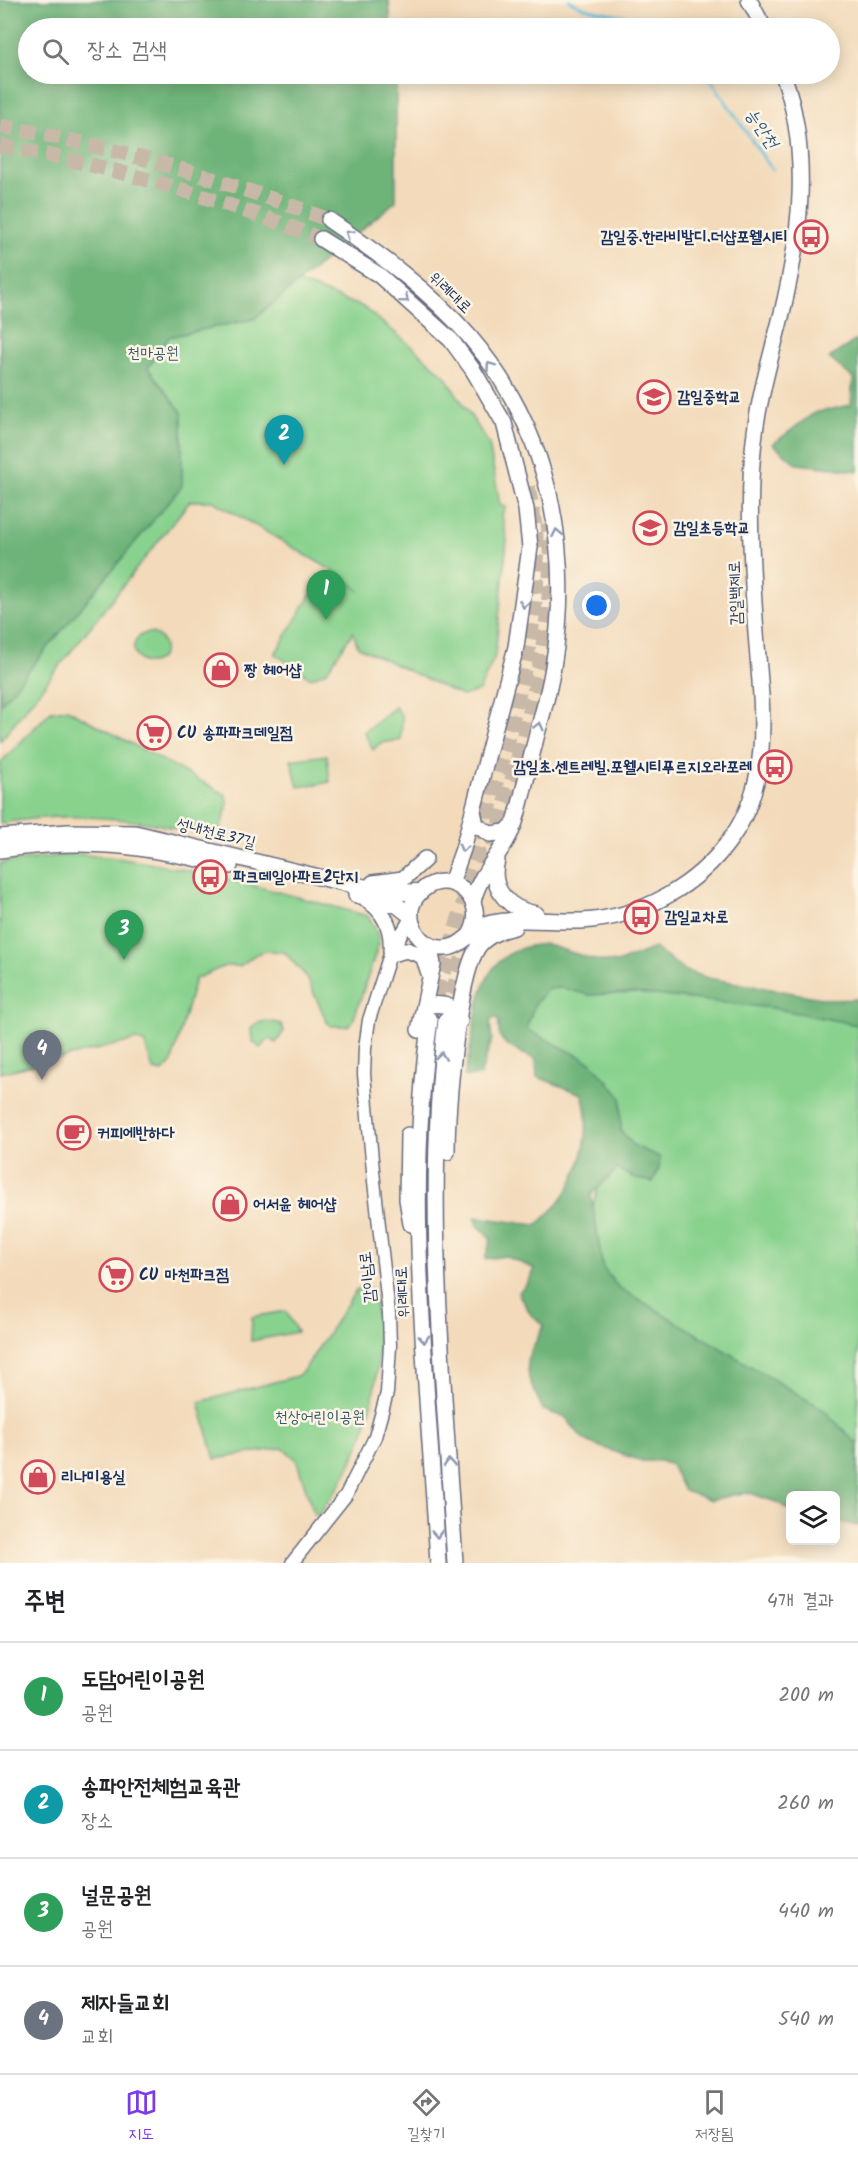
<!DOCTYPE html>
<html lang="ko">
<head>
<meta charset="utf-8">
<style>
  :root { --surface:#fff; --page:#f6f6f6; --text:#202124; --muted:#757577; --line:#e0e0e0; --accent:#7c3aed }
  body { margin:0; font-family:Kalam,"Poor Story",sans-serif; background:var(--page); color:var(--text) }
  .controls { position:absolute; right:18px; bottom:18px; display:grid; overflow:hidden; border-radius:9px; box-shadow:0 3px 15px #0003 }
  .controls button { width:54px; height:54px; display:grid; place-items:center; padding:0; border:0; border-bottom:2px solid var(--line); background:var(--surface); color:var(--text); font:30px sans-serif }
  .you { position:absolute; left:597px; top:606px; width:21px; height:21px; margin:-15px; border:4px solid #fff; border-radius:50%; background:#1a73e8; box-shadow:0 0 0 9px #1a73e833 }
  .badge { display:grid; place-items:center; width:39px; height:39px; border-radius:50%; background:var(--accent); color:#fff; font-size:20px; font-weight:700 }
  .pin { position:absolute; translate:-50% -50px; filter:drop-shadow(0 2px 3px #0008) }
  .pin::after { content:''; position:absolute; top:32px; width:21px; height:18px; background:inherit; clip-path:polygon(0 0,100% 0,50% 100%) }
  .list { margin:0; padding:0; list-style:none }
  h2 { display:flex; justify-content:space-between; align-items:center; height:78px; margin:0; padding:0 24px; font-size:26px }
  h2 small { font-size:20px; font-weight:400; color:var(--muted) }
  .list li { display:grid; grid-template-columns:39px 1fr auto; gap:18px; align-items:center; box-sizing:border-box; height:108px; padding:0 24px; border-top:2px solid var(--line) }
  .list b { display:block; font-size:22px; white-space:nowrap }
  .list p { margin:0; font-size:20px; white-space:nowrap; color:var(--muted) }
  .list em { font-size:20px; font-style:normal; color:var(--muted) }
  .icon { flex:none; width:33px; height:33px; fill:none; stroke:currentColor; stroke-width:2; stroke-linecap:round; stroke-linejoin:round }
  .map { position:relative; flex:none; width:858px; height:1563px; overflow:hidden }
  .search { position:absolute; background:var(--surface); box-shadow:0 3px 15px #0003; left:18px; right:18px; top:18px; height:66px; display:flex; align-items:center; gap:15px; box-sizing:border-box; padding:0 21px; border-radius:33px; color:var(--muted); font-size:22px }
  .sheet { height:510px; background:var(--surface) }
  nav { display:flex; justify-content:space-around; align-items:center; box-sizing:border-box; height:84px; border-top:2px solid var(--line); background:var(--surface); font-size:16px; color:var(--muted) }
  nav a { display:grid; justify-items:center; gap:3px }
  nav .on { color:var(--accent) }
  .map>svg:first-child { display:block }
  .green { fill:#89d28e; stroke:#528076; stroke-width:1.5 }
  .forest { fill:#6eb479; stroke:#44726c; stroke-width:1.5 }
  .lines { fill:none; stroke-linecap:round; stroke-linejoin:round }
  .stream { stroke:#5ebfdc; stroke-width:3 }
  .major-tunnel { stroke:#c8b8a8; stroke-width:15; stroke-dasharray:15 8; stroke-linecap:butt }
  .minor-casing { stroke:#676b7e; stroke-width:15 }
  .major-casing { stroke:#676b7e; stroke-width:18 }
  .minor { stroke:#fff; stroke-width:12 }
  .major { stroke:#fff; stroke-width:15 }
  .oneway { stroke:#8d97ae }
  .labels { text-anchor:middle; dominant-baseline:central; stroke-width:5; stroke-linejoin:round; paint-order:stroke }
  .poi-label { font-size:16px; font-weight:bold; fill:#1b2f5e; stroke:#fcf5e5; text-anchor:start }
  .street-label { font-size:16px; fill:#1b2f5e; stroke:#fcf5e5 }
  .park-label { font-size:16px; fill:#36586a; stroke:#fcf5e5 }
  .water-label { font-size:18px; font-style:italic; fill:#2f5a84; stroke:#fcf5e5 }
</style>
</head>
<body>
<div class="map">
<svg width="858" height="1563" viewBox="0 0 858 1563">
  <rect width="100%" height="100%" fill="#fcf5e5"/>
  <filter id="ink" filterUnits="userSpaceOnUse"><feTurbulence type="fractalNoise" baseFrequency=".0167" numOctaves="2"/><feDisplacementMap in="SourceGraphic" scale="12" xChannelSelector="R" yChannelSelector="G"/><feConvolveMatrix kernelMatrix="1 2 1 2 8 2 1 2 1" color-interpolation-filters="sRGB"/></filter>
  <filter id="wash" filterUnits="userSpaceOnUse"><feTurbulence type="fractalNoise" baseFrequency=".008" numOctaves="4" result="noise"/><feDisplacementMap in="SourceGraphic" scale="24" xChannelSelector="R" yChannelSelector="G"/><feGaussianBlur stdDeviation="1.35" result="paint"/><feColorMatrix in="noise" values="0 0 0 0 0 0 0 0 0 0 0 0 0 0 0 0 0 1.4 0 .05"/><feComposite in="paint" operator="in"/></filter>
  <g filter="url(#wash)">
    <rect width="100%" height="100%" fill="#f3daba"/>
    <path class="green" d="M 28,74 L 286,278 L 363,307 L 414,348 L 445,376 L 489,444 L 500,505 L 506,507 L 502,515 L 507,540 L 495,656 L 479,691 L 462,696 L 358,647 L 353,632 L 327,671 L 311,678 L 275,654 L 324,572 L 340,576 L 360,591 L 340,575 L 213,501 L 190,501 L 0,741 L 0,100 Z
      M134 648a15 15 0 1 1 30 0a15 15 0 1 1-30 0Z
      M 395,707 L 402,716 L 401,740 L 380,743 L 373,750 L 364,732 Z
      M 67,709 L 225,794 L 228,804 L 219,833 C 197,835 176,828 155,824 C 102,816 53,813 0,824 L 0,763 L 51,711 Z
      M 327,755 L 330,782 L 298,787 L 291,760 Z
      M 74,854 C 175,861 270,890 368,916 L 375,927 L 379,943 L 353,1021 L 348,1026 L 331,1026 L 327,1022 L 306,976 L 284,952 L 266,951 L 256,954 L 240,966 L 225,966 L 195,979 L 172,1062 L 163,1072 L 153,1070 L 145,1044 L 136,1040 L 0,1073 L 0,863 Z
      M 546,980 L 858,1018 L 858,1468 L 594,1289 L 579,1253 L 613,1138 L 609,1081 L 512,1038 Z
      M 266,1021 L 281,1024 L 284,1031 L 276,1043 L 269,1039 L 260,1048 L 252,1040 L 251,1029 L 255,1024 Z
      M 357,1289 L 373,1289 C 388,1369 370,1451 319,1514 L 314,1514 L 296,1459 L 282,1448 L 215,1459 L 199,1402 L 297,1376 L 304,1370 Z
      M 286,1311 L 297,1332 L 251,1341 L 252,1317 Z"/>
    <path class="forest" d="M 0,0 L 389,0 L 391,28 L 28,28 L 28,74 L 395,74 L 396,87 L 396,201 L 254,319 L 169,337 L 148,368 L 182,412 L 182,486 L 0,705 Z
      M 858,339 L 858,471 L 797,464 L 773,444 L 814,413 L 851,405 L 853,378 L 829,358 Z
      M 545,944 L 595,960 L 617,963 L 654,948 L 686,971 L 708,978 L 833,1000 L 858,999 L 858,1025 L 772,1008 L 635,993 L 589,995 L 562,988 L 548,989 L 535,1004 L 526,1029 L 591,1062 L 621,1097 L 621,1131 L 634,1146 L 660,1157 L 659,1169 L 653,1182 L 637,1179 L 617,1169 L 591,1195 L 603,1268 L 618,1287 L 823,1409 L 858,1445 L 858,1526 L 836,1521 L 836,1496 L 790,1496 L 790,1511 L 779,1503 L 747,1492 L 711,1500 L 684,1491 L 671,1465 L 660,1461 L 642,1461 L 595,1445 L 583,1439 L 566,1418 L 543,1410 L 529,1379 L 527,1360 L 544,1325 L 531,1315 L 518,1293 L 527,1284 L 535,1269 L 505,1256 L 485,1259 L 491,1239 L 478,1225 L 475,1217 L 536,1225 C 575,1195 596,1142 582,1094 L 537,1077 L 536,1060 C 516,1049 495,1047 499,1021 L 494,1017 L 490,1022 L 492,1040 L 480,1076 L 464,1076 C 481,1020 468,949 545,944 Z"/>
    <g class="lines">
      <path class="stream" d="M 569,0 C 592,16 632,11 657,28
        M 707,74 L 772,170"/>
    </g>
  </g>
  <g filter="url(#ink)">
    <g class="lines">
      <path class="major-tunnel" d="M 0,126 C 113,146 222,179 329,220
        M 0,146 C 110,165 218,198 321,239
        M 487,869 C 515,765 561,631 548,523
        M 431,1017 C 454,934 479,851 500,768 C 523,676 554,577 526,482
        M 446,1017 L 470,930"/>
      <defs>
        <path id="minor" d="M 292,1563 L 346,1495 L 375,1437 L 387,1393 L 390,1346 L 389,1314 L 374,1181 L 364,1074 L 365,1048 L 369,1020 L 391,951 L 411,918"/>
        <path id="major" d="M 749,0 L 764,28
          M 329,220 C 379,254 429,290 469,336 C 549,429 573,548 553,667 C 549,693 541,718 535,742 C 528,769 523,796 515,822 C 506,851 479,871 473,902
          M 321,239 L 379,275 L 451,340 L 473,370 L 504,423 L 526,509 L 530,547 L 516,647 L 463,849 L 451,883
          M 473,811 L 476,825 L 490,834 L 506,832 L 512,826
          M 0,837 L 68,832 L 135,833 L 348,884 L 398,893 L 422,891
          M 0,850 C 90,837 143,846 230,866
          M 497,860 C 489,889 508,909 536,914
          M 373,883 L 403,879 L 425,859
          M 356,895 L 397,905 L 411,916
          M 366,899 C 384,910 393,929 391,951
          M 470,935 C 492,896 443,862 417,896 C 402,916 416,946 441,948 C 463,950 471,927 491,923 C 521,917 550,922 581,921 C 641,918 698,886 732,837 C 777,772 759,691 755,618 C 751,557 747,493 755,432 C 760,392 772,353 782,313 C 801,233 811,153 783,74
          M 395,953 L 407,950 L 423,956 L 429,973
          M 423,1012 L 430,1005 C 444,1003 456,1006 460,1021
          M 430,1020 C 404,1200 428,1382 438,1563
          M 446,1020 C 424,1200 444,1383 455,1563
          M 419,1030 L 433,964 L 429,945
          M 408,1135 L 407,1199 L 411,1224
          M 447,1152 C 447,1110 457,979 478,947 C 485,937 501,929 514,927"/>
      </defs>
      <use href="#minor" class="minor-casing"/>
      <use href="#major" class="major-casing"/>
      <use href="#minor" class="minor"/>
      <use href="#major" class="major"/>
    </g>
    <defs><path id="oneway-chevron" d="M-2-3.5L2.5 0L-2 3.5" fill="none" stroke-width="1.6" stroke-linecap="round" stroke-linejoin="round" transform="scale(1.5)"/></defs>
    <g class="oneway">
      <use href="#oneway-chevron" transform="translate(349 234) rotate(-146)"/>
      <use href="#oneway-chevron" transform="translate(405 299) rotate(40)"/>
      <use href="#oneway-chevron" transform="translate(490 366) rotate(-125)"/>
      <use href="#oneway-chevron" transform="translate(557 533) rotate(-101)"/>
      <use href="#oneway-chevron" transform="translate(524 604) rotate(99)"/>
      <use href="#oneway-chevron" transform="translate(539 726) rotate(-76)"/>
      <use href="#oneway-chevron" transform="translate(463 848) rotate(105)"/>
      <use href="#oneway-chevron" transform="translate(441 1056) rotate(-83)"/>
      <use href="#oneway-chevron" transform="translate(424 1339) rotate(86)"/>
      <use href="#oneway-chevron" transform="translate(449 1463) rotate(-94)"/>
      <use href="#oneway-chevron" transform="translate(437 1534) rotate(87)"/>
    </g>
  </g>
  <defs>
    <symbol id="bus-ring" viewBox="-11 -11 22 22"><circle r="9.5" fill="#fcf5e5" stroke="#d1495b" stroke-width="1.5"/><path d="M-5-6H5V4H4V6H2V4H-2V6H-4V4H-5ZM-3.5-4V0h7V-4ZM-3.5 1.2v1.5H-2V1.2ZM2 1.2v1.5H3.5V1.2Z" fill="#d1495b"/></symbol>
    <symbol id="school-ring" viewBox="-11 -11 22 22"><circle r="9.5" fill="#fcf5e5" stroke="#d1495b" stroke-width="1.5"/><path d="M0-5L7-2L0 1L-7-2ZM-4 1L0 2.5L4 1V4Q0 6-4 4Z" fill="#d1495b"/></symbol>
    <symbol id="shop-ring" viewBox="-11 -11 22 22"><circle r="9.5" fill="#fcf5e5" stroke="#d1495b" stroke-width="1.5"/><path d="M-5-2.5h2.3a2.7 3.5 0 0 1 5.4 0H5L5.5 6h-11ZM-1.5-2.5h3a1.5 2.3 0 0 0-3 0Z" fill="#d1495b"/></symbol>
    <symbol id="supermarket-ring" viewBox="-11 -11 22 22"><circle r="9.5" fill="#fcf5e5" stroke="#d1495b" stroke-width="1.5"/><path d="M-6-5.5h2.5l.6 2H6L4.5 2H-2.5L-4.4-4H-6ZM-1.5 3.2a1.3 1.3 0 1 0 .1 0ZM3 3.2a1.3 1.3 0 1 0 .1 0Z" fill="#d1495b"/></symbol>
    <symbol id="cafe-ring" viewBox="-11 -11 22 22"><circle r="9.5" fill="#fcf5e5" stroke="#d1495b" stroke-width="1.5"/><path d="M-5.5-4.5H6V0H3Q3 3.5 0 3.5H-2.5Q-5.5 3.5-5.5 0ZM3-3.2v2h1.7v-2ZM-6 4.5H4V6H-6Z" fill="#d1495b"/></symbol>
  </defs>
  <g fill-rule="evenodd">
    <use href="#bus-ring" x="792" y="218" width="38" height="38"/>
    <use href="#school-ring" x="635" y="378" width="38" height="38"/>
    <use href="#school-ring" x="631" y="509" width="38" height="38"/>
    <use href="#shop-ring" x="202" y="651" width="38" height="38"/>
    <use href="#supermarket-ring" x="135" y="714" width="38" height="38"/>
    <use href="#bus-ring" x="756" y="748" width="38" height="38"/>
    <use href="#bus-ring" x="191" y="858" width="38" height="38"/>
    <use href="#bus-ring" x="622" y="898" width="38" height="38"/>
    <use href="#cafe-ring" x="55" y="1114" width="38" height="38"/>
    <use href="#shop-ring" x="211" y="1185" width="38" height="38"/>
    <use href="#supermarket-ring" x="97" y="1256" width="38" height="38"/>
    <use href="#shop-ring" x="19" y="1458" width="38" height="38"/>
  </g>
  <g class="labels">
    <g class="poi-label">
      <text x="788" y="237" text-anchor="end">감일중.한라비발디.더샵포웰시티</text>
      <text x="677" y="397">감일중학교</text>
      <text x="673" y="528">감일초등학교</text>
      <text x="244" y="670">짱 헤어샵</text>
      <text x="177" y="733">CU 송파파크데일점</text>
      <text x="752" y="767" text-anchor="end">감일초.센트레빌.포웰시티푸르지오라포레</text>
      <text x="233" y="877">파크데일아파트2단지</text>
      <text x="664" y="917">감일교차로</text>
      <text x="97" y="1133">커피에반하다</text>
      <text x="253" y="1204">어서윤 헤어샵</text>
      <text x="139" y="1275">CU 마천파크점</text>
      <text x="61" y="1477">리나미용실</text>
    </g>
    <g class="street-label">
      <text transform="translate(450 293) rotate(44)">위례대로</text>
      <text transform="translate(736 593) rotate(-92)">감일백제로</text>
      <text transform="translate(216 834) rotate(14)">성내천로37길</text>
      <text transform="translate(368 1277) rotate(-96)">감이남로</text>
      <text transform="translate(403 1292) rotate(-93)">위례대로</text>
    </g>
    <g class="park-label">
      <text x="153" y="353">천마공원</text>
      <text x="320" y="1417">천상어린이공원</text>
    </g>
    <g class="water-label">
      <text transform="translate(761 129) rotate(56)">능안천</text>
    </g>
  </g>
</svg>
<div class="controls">
<button><svg class="icon" aria-label="layers" viewBox="0 0 24 24"><path d="M12 4l9 5-9 5-9-5zM3 14l9 5 9-5"/></svg></button>
</div>
<div class="you"></div>
<div class="pin badge" style="left:326px;top:620px;background:#2e9e5b">1</div>
<div class="pin badge" style="left:284px;top:465px;background:#0f9aa8">2</div>
<div class="pin badge" style="left:124px;top:960px;background:#2e9e5b">3</div>
<div class="pin badge" style="left:42px;top:1080px;background:#6b7280">4</div>
<div class="search"><svg class="icon" aria-label="search" viewBox="0 0 24 24"><circle cx="10" cy="10" r="6"/><path d="M15 15l6 6"/></svg>장소 검색</div>
</div>
<section class="sheet">
<h2>주변<small>4개 결과</small></h2>
<ul class="list">
<li><span class="badge" style="background:#2e9e5b">1</span><div><b>도담어린이공원</b><p>공원</p></div><em>200 m</em></li>
<li><span class="badge" style="background:#0f9aa8">2</span><div><b>송파안전체험교육관</b><p>장소</p></div><em>260 m</em></li>
<li><span class="badge" style="background:#2e9e5b">3</span><div><b>널문공원</b><p>공원</p></div><em>440 m</em></li>
<li><span class="badge" style="background:#6b7280">4</span><div><b>제자들교회</b><p>교회</p></div><em>540 m</em></li>
</ul>
</section>
<nav>
<a class="on"><svg class="icon" aria-label="map" viewBox="0 0 24 24"><path d="M3 6l6-2 6 2 6-2v14l-6 2-6-2-6 2zM9 4v14M15 6v14"/></svg>지도</a>
<a><svg class="icon" aria-label="directions" viewBox="0 0 24 24"><path d="M12 3l9 9-9 9-9-9zM9 14v-3h6M13 9l2 2-2 2"/></svg>길찾기</a>
<a><svg class="icon" aria-label="saved" viewBox="0 0 24 24"><path d="M7 4h10v16l-5-4-5 4z"/></svg>저장됨</a>
</nav>
</body>
</html>
